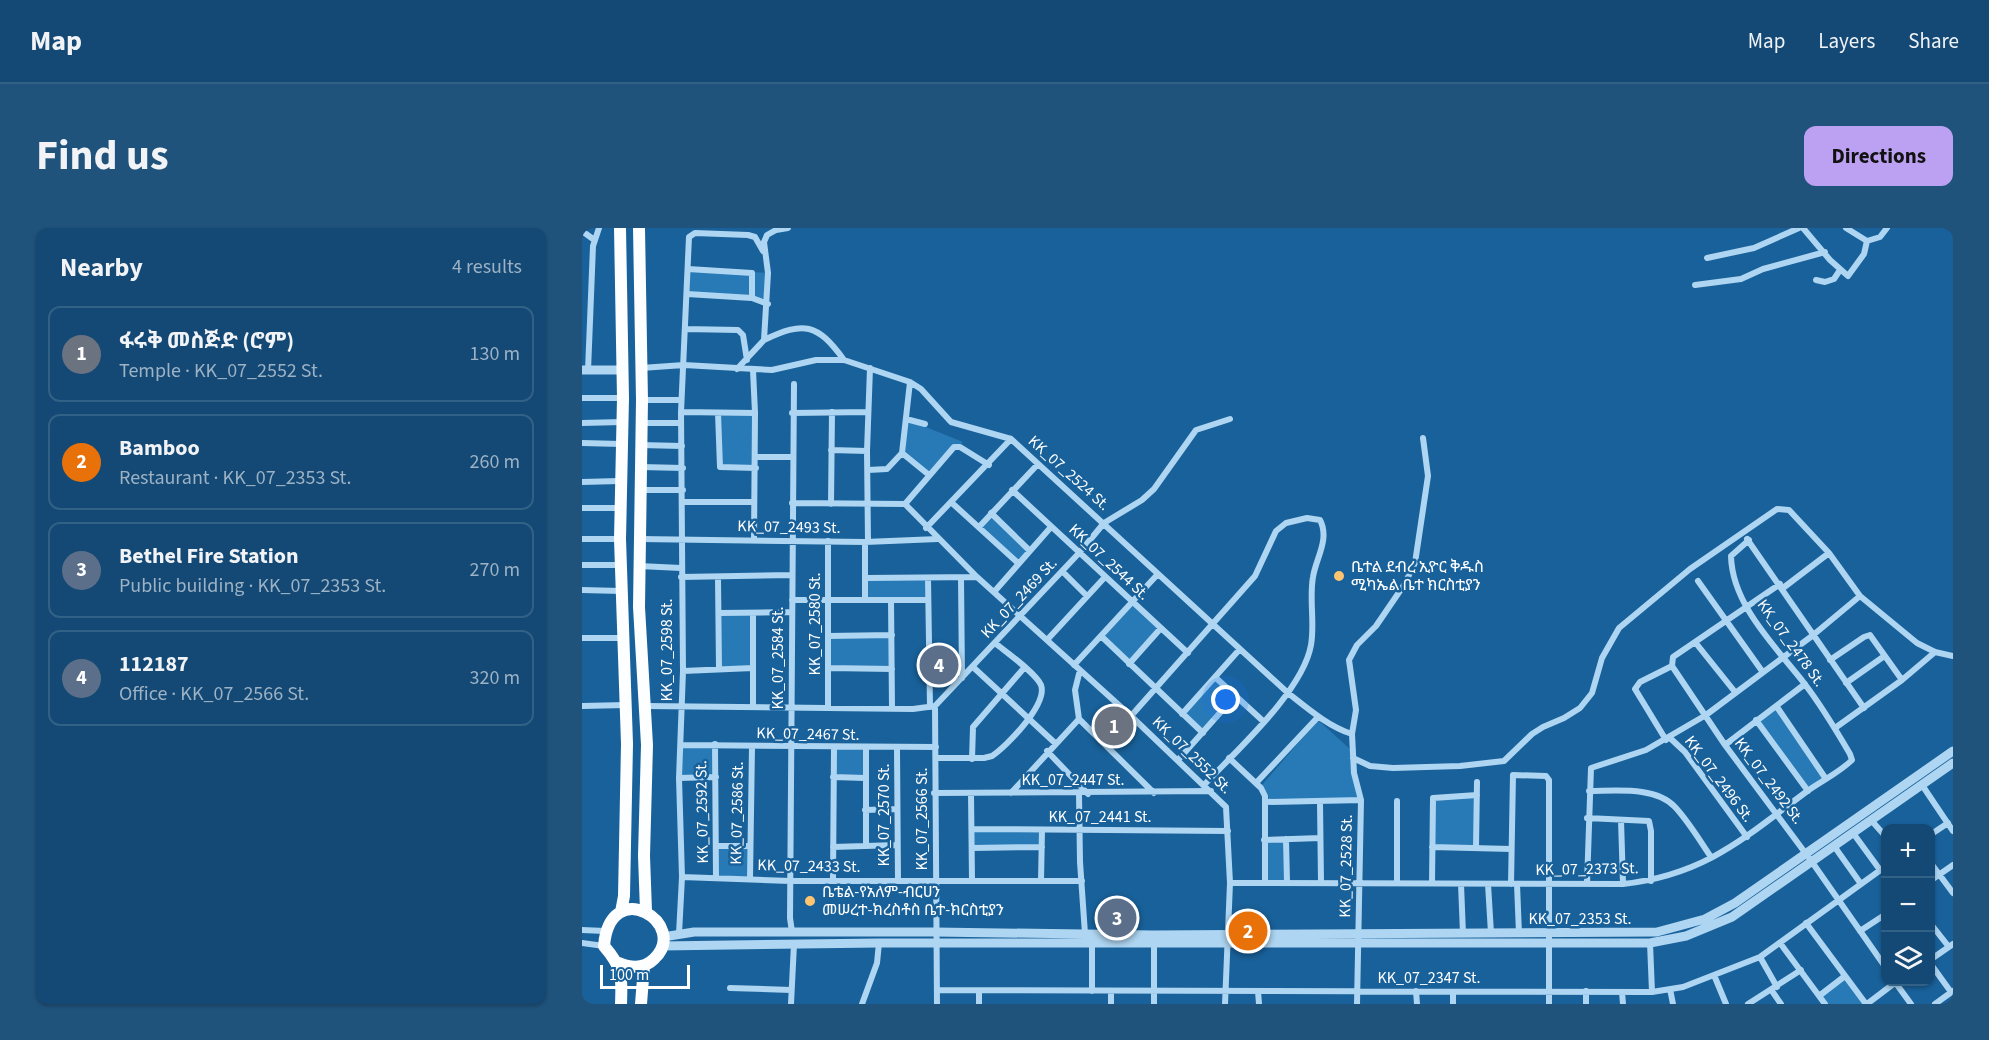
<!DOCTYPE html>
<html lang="en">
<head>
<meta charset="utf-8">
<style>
  :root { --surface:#134974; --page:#20537c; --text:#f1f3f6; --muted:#9db2c5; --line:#326186; --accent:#bca0f2 }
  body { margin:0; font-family:"Source Sans 3","Noto Sans Ethiopic",sans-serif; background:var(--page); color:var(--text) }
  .controls { position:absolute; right:18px; bottom:18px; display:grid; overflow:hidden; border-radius:12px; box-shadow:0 2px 4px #0004 }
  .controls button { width:54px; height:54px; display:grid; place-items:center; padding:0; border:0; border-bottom:2px solid var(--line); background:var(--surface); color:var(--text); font:30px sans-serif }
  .scale { position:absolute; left:18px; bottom:15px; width:90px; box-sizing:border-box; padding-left:6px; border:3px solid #fff; border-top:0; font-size:16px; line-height:21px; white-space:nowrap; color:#fff; -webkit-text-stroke:4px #19619a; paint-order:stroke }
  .you { position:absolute; left:644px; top:472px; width:21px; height:21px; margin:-15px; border:4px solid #fff; border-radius:50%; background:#1a73e8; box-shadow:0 0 0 9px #1a73e833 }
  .badge { display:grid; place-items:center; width:39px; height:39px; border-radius:50%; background:var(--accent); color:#fff; font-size:20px; font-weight:700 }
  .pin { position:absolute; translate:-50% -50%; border:3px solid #fff; box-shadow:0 2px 6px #0006 }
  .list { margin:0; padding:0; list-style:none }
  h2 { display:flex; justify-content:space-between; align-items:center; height:78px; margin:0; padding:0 24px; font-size:26px }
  h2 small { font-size:20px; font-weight:400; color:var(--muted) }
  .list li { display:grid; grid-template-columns:39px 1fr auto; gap:18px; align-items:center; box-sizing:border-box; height:96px; margin:0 12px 12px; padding:0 12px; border:2px solid var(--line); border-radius:12px }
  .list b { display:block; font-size:22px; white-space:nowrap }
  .list p { margin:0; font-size:20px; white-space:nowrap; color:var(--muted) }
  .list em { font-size:20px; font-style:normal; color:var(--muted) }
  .icon { flex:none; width:33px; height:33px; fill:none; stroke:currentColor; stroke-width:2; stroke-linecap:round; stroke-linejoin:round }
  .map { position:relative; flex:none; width:1371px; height:776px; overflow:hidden; border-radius:12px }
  header { display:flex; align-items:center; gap:36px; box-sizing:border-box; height:84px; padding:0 30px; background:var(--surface); border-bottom:2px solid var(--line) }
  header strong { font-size:28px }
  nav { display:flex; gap:33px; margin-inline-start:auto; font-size:21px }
  .intro { display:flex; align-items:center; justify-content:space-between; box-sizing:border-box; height:144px; padding:0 36px }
  h1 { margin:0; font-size:42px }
  .button { padding:15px 27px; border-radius:12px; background:var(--accent); color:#111; font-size:21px; font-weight:700 }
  main { display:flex; gap:36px; padding:0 36px }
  aside { flex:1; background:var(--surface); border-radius:12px; box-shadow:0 2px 4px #0004 }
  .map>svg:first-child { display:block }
  .green { fill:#287ab6 }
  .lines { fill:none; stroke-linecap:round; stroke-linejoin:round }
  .minor { stroke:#aed5f1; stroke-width:6 }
  .tertiary { stroke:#aed5f1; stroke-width:9 }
  .trunk { stroke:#fcfeff; stroke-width:12 }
  .poi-dot { fill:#ffc46f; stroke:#19619a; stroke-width:2 }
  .labels { text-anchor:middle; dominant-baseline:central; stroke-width:5; stroke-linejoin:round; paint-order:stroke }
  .street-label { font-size:16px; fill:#fff; stroke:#19619a }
  .poi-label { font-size:16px; fill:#fff; stroke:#19619a; text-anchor:start }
</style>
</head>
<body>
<header>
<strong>Map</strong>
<nav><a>Map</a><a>Layers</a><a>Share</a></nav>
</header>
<div class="intro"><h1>Find us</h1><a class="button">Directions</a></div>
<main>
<aside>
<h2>Nearby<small>4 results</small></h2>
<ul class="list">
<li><span class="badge" style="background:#6b7280">1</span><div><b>ፋሩቅ መስጅድ (ሮም)</b><p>Temple · KK_07_2552 St.</p></div><em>130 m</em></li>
<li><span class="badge" style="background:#e8710a">2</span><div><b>Bamboo</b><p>Restaurant · KK_07_2353 St.</p></div><em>260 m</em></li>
<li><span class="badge" style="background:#5c6f8a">3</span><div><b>Bethel Fire Station</b><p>Public building · KK_07_2353 St.</p></div><em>270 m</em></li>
<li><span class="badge" style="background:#5c6f8a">4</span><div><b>112187</b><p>Office · KK_07_2566 St.</p></div><em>320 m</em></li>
</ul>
</aside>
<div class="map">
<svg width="1371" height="776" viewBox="0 0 1371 776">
  <rect width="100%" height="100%" fill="#19619a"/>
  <path class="green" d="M 106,40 L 188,45 L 186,71 L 105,65 Z
    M 136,185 L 173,185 L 174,240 L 141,239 Z
    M 324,191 L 381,214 L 347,247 L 321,225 Z
    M 409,285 L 448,323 L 436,335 L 397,299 Z
    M 284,350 L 346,350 L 345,372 L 283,372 Z
    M 551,374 L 579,400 L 547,436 L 519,408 Z
    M 138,385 L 171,385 L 171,440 L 137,441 Z
    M 310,407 L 310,441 L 247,440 L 246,408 Z
    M 633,449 L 653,468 L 621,505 L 600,486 Z
    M 1195,479 L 1244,551 L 1226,563 L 1174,492 Z
    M 736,492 L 770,523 L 780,575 L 688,577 L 686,567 L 680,557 Z
    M 133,516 L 134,549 L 97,549 L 98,517 Z
    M 252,520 L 284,520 L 283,550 L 251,549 Z
    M 895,567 L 894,620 L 850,619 L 851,570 Z
    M 390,601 L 460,602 L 460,619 L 390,620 Z
    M 704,611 L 705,654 L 683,654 L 682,612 Z
    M 134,618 L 168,618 L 168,651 L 134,650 Z
    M 1263,748 L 1284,776 L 1243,776 L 1237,768 Z"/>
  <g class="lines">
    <path class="minor" d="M 1221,0 L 1248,32 L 1266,48 L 1282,26 L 1285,13
      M 1264,0 L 1285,13
      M 0,3 L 11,11
      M 1285,13 L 1298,9 L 1305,0
      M 1125,30 L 1172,20 L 1217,0
      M 106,41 L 170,45 L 170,70
      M 1234,52 L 1243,54 L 1252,51 L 1258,42
      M 1113,57 L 1159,51 L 1181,41 L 1243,24
      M 105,66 L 170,70 L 186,76
      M 103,101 L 156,102 L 161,107 L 165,132
      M 182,112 C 222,93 235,95 262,132
      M 59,140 L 102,137 L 190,142 L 234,132 L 262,132 L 328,154 L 339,161 L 369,194 L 429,211 L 706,465 C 725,480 747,499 770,506
      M 155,141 L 182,112 L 186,45 L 182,14 L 185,7 L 194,2 L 206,0
      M 171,142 L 173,185 L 172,312
      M 6,143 L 11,18 L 17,0
      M 328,154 L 320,225 L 347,247
      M 0,170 L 41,170
      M 60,172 L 99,172
      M 99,184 L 173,185
      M 136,185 L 138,239 L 174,240
      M 210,185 L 285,184
      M 324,191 L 343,196
      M 0,195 L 40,194
      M 59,195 L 99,195
      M 0,215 L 39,216
      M 58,217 L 100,218
      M 249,222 L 285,223
      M 173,229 L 210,229
      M 59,239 L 101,240
      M 286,242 L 305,241 L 320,225
      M 0,254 L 37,253
      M 59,262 L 101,262
      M 430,262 L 606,425
      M 101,274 L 172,274
      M 210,275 L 323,276
      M 370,275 L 436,335
      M 249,276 L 250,184
      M 323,276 L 395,349 L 549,488 L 644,579 L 648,655 L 643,776
      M 323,276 L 372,219 L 378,219 L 407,237
      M 0,280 L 38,280
      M 409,285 L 448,323
      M 397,299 L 456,236
      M 344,300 L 429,211
      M 0,311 L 38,311
      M 58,311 L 283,314 L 356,311
      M 1165,311 L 1282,480
      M 286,313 L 285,223 L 288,140
      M 283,314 L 283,372
      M 0,337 L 38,337
      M 57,338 L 99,340
      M 480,343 L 505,368
      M 99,349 L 210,347
      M 136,350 L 137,441
      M 284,350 L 395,349
      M 346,350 L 348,479
      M 379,350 L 380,450
      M 1116,353 L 1180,443
      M 1198,356 L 1091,429 L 1090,438 L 1143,517 L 1230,634 L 1304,740
      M 1201,360 L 1247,325
      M 0,362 L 39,363
      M 412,364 L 469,299
      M 210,372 L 345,372
      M 309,372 L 310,480
      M 138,385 L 209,384
      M 246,408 L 310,407
      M 519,408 L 621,505
      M 0,410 L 41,410
      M 465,412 L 523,349
      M 1113,414 L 1153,464
      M 1248,432 L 1282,409 L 1288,407 L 1320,452
      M 547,436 L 579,400
      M 492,437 L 575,347
      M 391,439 L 473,515
      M 247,440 L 310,441
      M 101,443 L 171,440
      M 633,449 L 681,493
      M 1264,455 L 1301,429
      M 0,478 L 44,477
      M 64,478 L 331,481 L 353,478 L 498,324 L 522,295 L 560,272 L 572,261 L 614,202 L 648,191
      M 353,478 L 355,776
      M 171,479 L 171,385
      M 246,479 L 246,313
      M 1195,479 L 1244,551
      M 600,486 L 657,422
      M 549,488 L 673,348 L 694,303 L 704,295 L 725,290 L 738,292 C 748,311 734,330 731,349 C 727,371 733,395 729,417 C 721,463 654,523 622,557
      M 497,491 L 572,565
      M 497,491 L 493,462 L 498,442
      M 1174,492 L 1226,563
      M 1253,500 L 1320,452 L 1353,424
      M 1088,510 L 1103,524 L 1165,609
      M 1084,512 L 1053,461 L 1058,454 L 1090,438
      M 133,516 L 134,650
      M 99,517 L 354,519
      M 1143,517 L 1223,456
      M 315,520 L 316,653
      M 465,523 L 506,566
      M 354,530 L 402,530 L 410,528 C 425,518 466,476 459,457 C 454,445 424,424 413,415
      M 647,530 L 679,560 L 683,568 L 683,654
      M 771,530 L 788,538 L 811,540 L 878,538 L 922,533 L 950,506 L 961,499 L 982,490 L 998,480 L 1010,465 L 1020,430 L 1037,400 L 1108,341 L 1195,281 L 1207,282 L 1247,325 L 1278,368 L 1335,415 L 1353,424 L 1371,428
      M 390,531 L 391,499 L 442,440
      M 596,532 L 653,468
      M 251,549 L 283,550
      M 97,550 L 134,549
      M 674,555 L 736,489
      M 1340,557 L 1371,603
      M 1007,563 C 1033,563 1074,558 1093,579 C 1107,594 1118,613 1129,629
      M 352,565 L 629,563
      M 429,565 L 497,491
      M 389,566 L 390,652
      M 497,566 L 498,634 L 503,706
      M 684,574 L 779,572
      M 738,575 L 739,654
      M 283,582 L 315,581
      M 1005,590 L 1067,593 L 1069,603 L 1069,653
      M 1039,592 L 1041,656
      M 1289,592 L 1304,609
      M 390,601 L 646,603
      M 1271,605 L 1298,642
      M 1348,607 L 1366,595
      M 704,611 L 705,654
      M 682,612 L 738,610
      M 134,618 L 168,618
      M 284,618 L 284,520
      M 1252,618 L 1279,656
      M 251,619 L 315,617
      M 850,619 L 929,621
      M 390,620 L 460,619
      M 894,620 L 895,554
      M 1348,634 L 1371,665
      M 100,649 L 208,653 L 500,653
      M 168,651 L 170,519
      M 251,653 L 252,520
      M 459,653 L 460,602
      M 1348,653 L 1371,637
      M 815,654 L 815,573
      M 648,655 L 1041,656 C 1122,647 1161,611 1224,564 C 1239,553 1257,545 1270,532 L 1268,526 C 1254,502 1239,477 1222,455 C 1194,419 1150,377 1149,328 L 1167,312
      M 850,655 L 851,570 L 895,567
      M 879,656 L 881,706
      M 906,656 L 909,705
      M 929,656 L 931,547 L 964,548 L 967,552 L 967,776
      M 935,656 L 937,706
      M 1005,656 L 1009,540 L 1064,522 L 1124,487 L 1230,408 L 1278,368
      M 1224,695 L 1284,776
      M 1348,695 L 1367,719
      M 0,702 L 23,703
      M 1278,703 L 1304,686
      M 210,704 L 208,690 L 212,156
      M 97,706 L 100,649 L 97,550 L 101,443 L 99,184 L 107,9 L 113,5 L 166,7 L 173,9 L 181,23
      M 0,715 L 22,718
      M 510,715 L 510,763
      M 1068,715 L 1070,764
      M 1198,715 L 1243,776
      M 572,717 L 572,776
      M 1178,729 L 1195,759
      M 1348,732 L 1371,716
      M 1348,735 L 1369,764
      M 1132,747 L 1144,776
      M 1313,754 L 1329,776
      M 148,760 L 209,762
      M 1088,761 L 1091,776
      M 355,762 L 1070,764 L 1101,759 L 1178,729 L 1304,638
      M 676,763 L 677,776
      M 834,763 L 835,776
      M 1190,763 L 1199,776
      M 1040,764 L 1041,776
      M 1237,768 L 1263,748
      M 209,776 L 212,716
      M 280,776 L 295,735 L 297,715
      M 397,776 L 397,763
      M 529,776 L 529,763
      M 775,776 L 779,572 L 772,545 L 770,506 L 774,482 L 767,432 L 775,417 L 794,398 L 822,357 L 833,335 L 846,248 L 841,210
      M 871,776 L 871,764
      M 1004,776 L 1004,763
      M 1166,776 L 1219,742
      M 1285,776 L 1314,754
      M 1353,776 L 1371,763"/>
    <path class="tertiary" d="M 0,142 L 41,142
      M 81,709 L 112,704 L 353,704 L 571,707 L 1075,704 L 1123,691 L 1153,675 L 1371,523
      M 80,718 L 297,715 L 1068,715 L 1104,708 L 1150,689 L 1371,535"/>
    <path class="trunk" d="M 38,0 L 41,170 L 38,311 L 45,516 L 42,668 L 39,684
      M 57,0 L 60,172 L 57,379 L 65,517 L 62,628 L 64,683
      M 37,735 C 49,740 62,741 72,731 C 109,696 28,646 22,718 C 41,740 40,748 39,776
      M 59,776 L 62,738"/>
  </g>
  <g class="poi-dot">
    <circle cx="757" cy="348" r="6"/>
    <circle cx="228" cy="673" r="6"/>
  </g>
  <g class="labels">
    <g class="street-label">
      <text transform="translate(487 245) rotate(42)">KK_07_2524 St.</text>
      <text transform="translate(207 299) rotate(1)">KK_07_2493 St.</text>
      <text transform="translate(527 334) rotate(43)">KK_07_2544 St.</text>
      <text transform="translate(437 370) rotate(-47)">KK_07_2469 St.</text>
      <text transform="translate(233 396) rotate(-90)">KK_07_2580 St.</text>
      <text transform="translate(1209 415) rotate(54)">KK_07_2478 St.</text>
      <text transform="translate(85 422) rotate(-90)">KK_07_2598 St.</text>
      <text transform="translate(196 430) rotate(-90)">KK_07_2584 St.</text>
      <text transform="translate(226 506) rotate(1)">KK_07_2467 St.</text>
      <text transform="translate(610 527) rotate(44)">KK_07_2552 St.</text>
      <text transform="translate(1137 551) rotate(53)">KK_07_2496 St.</text>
      <text x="491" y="552">KK_07_2447 St.</text>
      <text transform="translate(1187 553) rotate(53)">KK_07_2492 St.</text>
      <text transform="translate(120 584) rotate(-91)">KK_07_2592 St.</text>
      <text transform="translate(155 585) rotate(-89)">KK_07_2586 St.</text>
      <text transform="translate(302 587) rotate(-90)">KK_07_2570 St.</text>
      <text x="518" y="589">KK_07_2441 St.</text>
      <text transform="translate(340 591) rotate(-90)">KK_07_2566 St.</text>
      <text transform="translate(227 638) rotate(1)">KK_07_2433 St.</text>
      <text transform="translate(764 638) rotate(-89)">KK_07_2528 St.</text>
      <text transform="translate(1005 641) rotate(-1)">KK_07_2373 St.</text>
      <text x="998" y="691">KK_07_2353 St.</text>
      <text x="847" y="750">KK_07_2347 St.</text>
    </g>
    <g class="poi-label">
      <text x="769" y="339">ቤተል ደብረ ኢዮር ቅዱስ<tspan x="769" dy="18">ሚካኤል ቤተ ክርስቲያን</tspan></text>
      <text x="240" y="664">ቤቴል-የአለም-ብርሀን<tspan x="240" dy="18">መሠረተ-ክረስቶስ ቤተ-ክርስቲያን</tspan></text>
    </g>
  </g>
</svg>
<div class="controls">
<button>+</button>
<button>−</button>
<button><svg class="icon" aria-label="layers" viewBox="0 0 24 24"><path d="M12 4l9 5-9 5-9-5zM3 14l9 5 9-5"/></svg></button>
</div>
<div class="scale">100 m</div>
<div class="you"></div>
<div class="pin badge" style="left:532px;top:498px;background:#6b7280">1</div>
<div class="pin badge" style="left:666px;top:703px;background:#e8710a">2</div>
<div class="pin badge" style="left:535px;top:690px;background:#5c6f8a">3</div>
<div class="pin badge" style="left:357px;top:437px;background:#5c6f8a">4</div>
</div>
</main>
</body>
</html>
